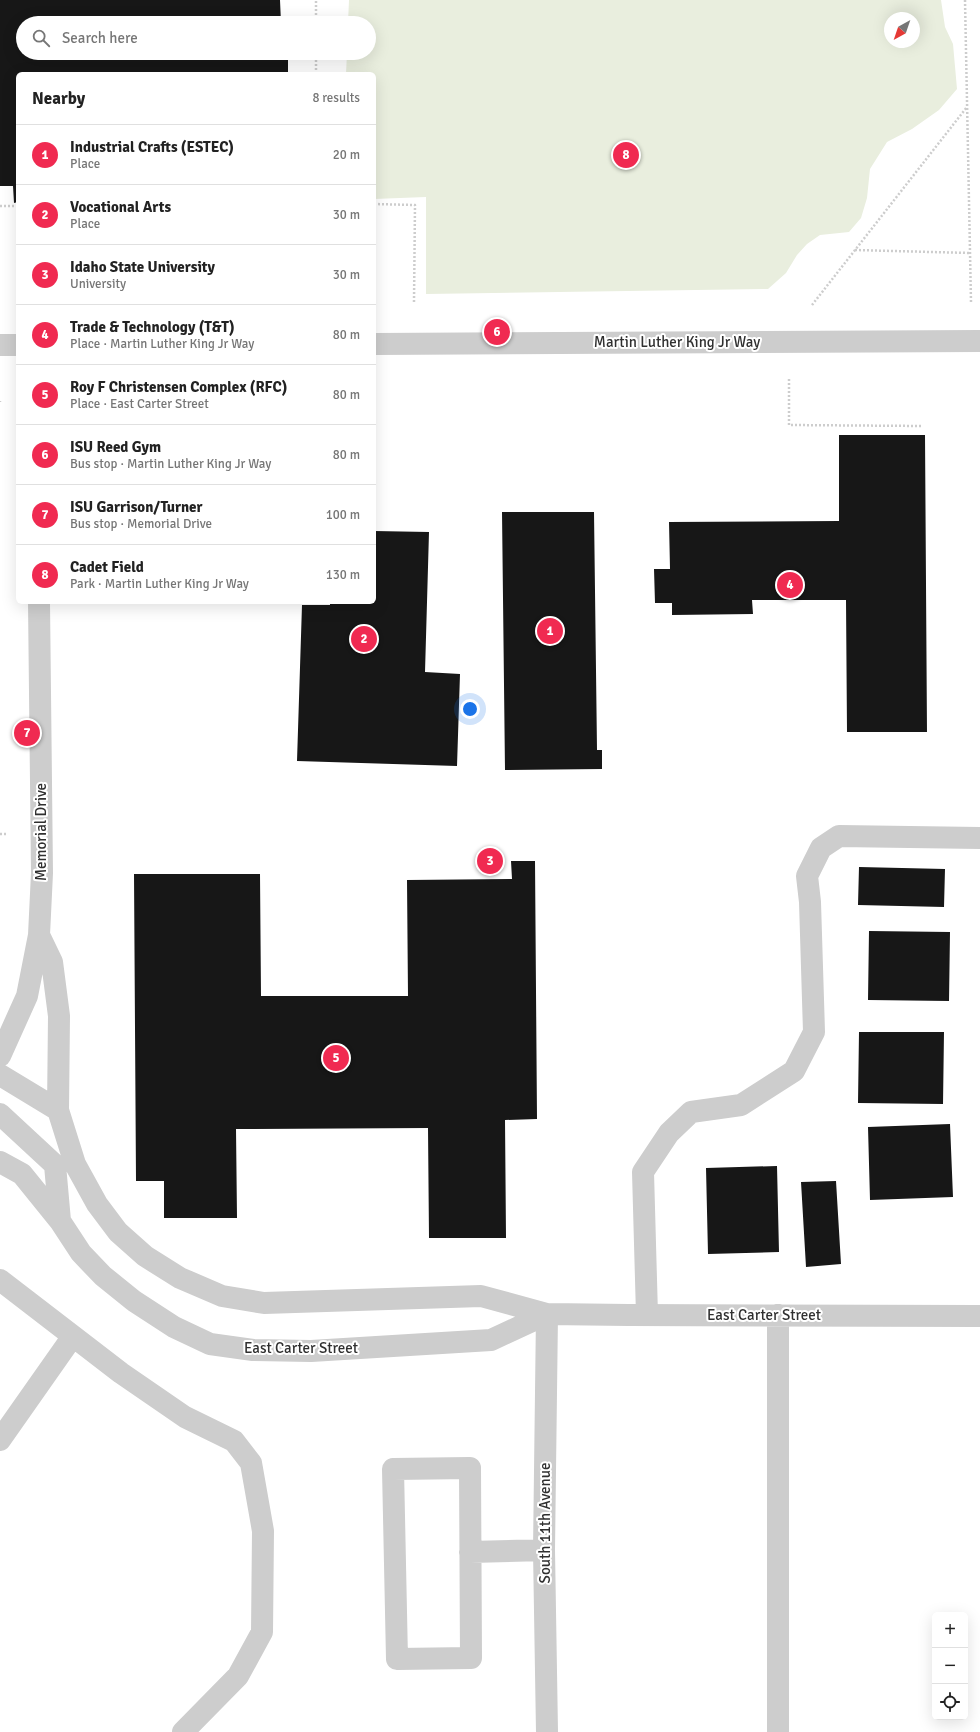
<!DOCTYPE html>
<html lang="en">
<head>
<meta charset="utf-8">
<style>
  :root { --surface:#fff; --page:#f6f6f6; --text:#222; --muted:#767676; --line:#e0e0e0; --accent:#f02a51 }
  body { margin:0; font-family:Signika,sans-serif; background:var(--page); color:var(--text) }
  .controls { position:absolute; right:12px; bottom:12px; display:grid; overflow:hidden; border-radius:6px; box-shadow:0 4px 16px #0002 }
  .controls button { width:36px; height:36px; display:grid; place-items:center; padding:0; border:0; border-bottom:1px solid var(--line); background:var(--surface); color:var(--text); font:20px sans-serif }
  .compass { position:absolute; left:884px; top:12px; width:36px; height:36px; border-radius:50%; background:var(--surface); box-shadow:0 4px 16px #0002; rotate:220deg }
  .you { position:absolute; left:470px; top:709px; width:14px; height:14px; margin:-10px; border:3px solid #fff; border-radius:50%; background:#1a73e8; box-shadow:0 0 0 6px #1a73e833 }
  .badge { display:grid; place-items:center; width:26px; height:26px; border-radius:50%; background:var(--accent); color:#fff; font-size:13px; font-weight:700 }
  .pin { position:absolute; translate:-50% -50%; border:2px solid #fff; box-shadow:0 1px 4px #0006 }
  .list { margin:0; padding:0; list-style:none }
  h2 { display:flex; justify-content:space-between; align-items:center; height:52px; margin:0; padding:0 16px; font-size:17px }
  h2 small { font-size:13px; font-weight:400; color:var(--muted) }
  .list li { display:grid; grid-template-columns:26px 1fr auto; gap:12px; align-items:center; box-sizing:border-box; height:60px; padding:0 16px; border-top:1px solid var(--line) }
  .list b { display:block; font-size:15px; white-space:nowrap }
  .list p { margin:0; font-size:13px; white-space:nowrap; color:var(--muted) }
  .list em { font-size:13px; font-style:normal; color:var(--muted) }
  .icon { flex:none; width:22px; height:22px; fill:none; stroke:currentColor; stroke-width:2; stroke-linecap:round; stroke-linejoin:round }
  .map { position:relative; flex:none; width:980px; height:1732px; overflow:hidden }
  .search { position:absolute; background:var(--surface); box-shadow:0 4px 16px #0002; left:16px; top:16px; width:360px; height:44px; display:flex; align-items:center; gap:10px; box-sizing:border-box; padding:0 14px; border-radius:22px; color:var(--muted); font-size:15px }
  .panel { position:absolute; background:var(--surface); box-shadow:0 4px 16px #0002; left:16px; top:72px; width:360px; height:532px; border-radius:6px }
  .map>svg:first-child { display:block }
  .green { fill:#e9eede; fill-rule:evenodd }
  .building { fill:#171717 }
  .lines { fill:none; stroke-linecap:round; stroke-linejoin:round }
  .path { stroke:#cdcdcd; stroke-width:2.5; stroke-dasharray:2 2; stroke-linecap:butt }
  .minor { stroke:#cdcdcd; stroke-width:22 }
  .labels { text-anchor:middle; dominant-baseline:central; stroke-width:4; stroke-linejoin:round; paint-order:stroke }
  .street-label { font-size:15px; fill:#303030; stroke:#fff }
</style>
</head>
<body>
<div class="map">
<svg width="980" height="1732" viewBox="0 0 980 1732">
  <rect width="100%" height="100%" fill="#fff"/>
  <path class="green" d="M 349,0 L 941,0 L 945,27 L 953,44 L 957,89 L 939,110 L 912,129 L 887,142 L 870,169 L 867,198 L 861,218 L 849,232 L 820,235 L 807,244 L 797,255 L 786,273 L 768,289 L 426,294 L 426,197 L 374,199 L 374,74 L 346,74 L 347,53 L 369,53 L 369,23 L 348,23 ZM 890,18 L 914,18 L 914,42 L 890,42 Z"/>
  <path class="building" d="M 0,0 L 280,0 L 281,23 L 23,23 L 23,53 L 288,53 L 288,74 L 18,74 L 18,202 L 14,203 L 13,186 L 0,186 Z
    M 839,435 L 925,435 L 927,732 L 847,732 L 846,600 L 752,600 L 753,614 L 672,615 L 672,603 L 655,603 L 654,569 L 670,569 L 669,522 L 839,521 Z
    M 502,512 L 594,512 L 597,750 L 602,750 L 602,769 L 505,770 Z
    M 374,531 L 429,532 L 425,672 L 460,674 L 457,766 L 297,761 L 302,605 L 330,605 L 330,602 L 374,602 Z
    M 511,861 L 535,861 L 537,1119 L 505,1120 L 506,1238 L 429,1238 L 428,1128 L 236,1129 L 237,1218 L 164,1218 L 164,1181 L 136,1181 L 134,874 L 260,874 L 261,996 L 408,996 L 407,880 L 512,879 Z
    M 859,867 L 945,869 L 944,907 L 858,905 Z
    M 869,931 L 950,932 L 949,1001 L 868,1000 Z
    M 859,1032 L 944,1032 L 943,1104 L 858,1103 Z
    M 950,1124 L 953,1197 L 870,1200 L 868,1127 Z
    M 777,1166 L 779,1252 L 708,1254 L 706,1168 Z
    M 836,1181 L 841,1264 L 806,1267 L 801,1182 Z"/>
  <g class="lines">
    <path class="path" d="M 965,0 L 971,302
      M 316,23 L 316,0
      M 316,74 L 316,53
      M 374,204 L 415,205 L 414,302
      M 0,206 L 18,206
      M 855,250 L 970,253
      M 812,305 L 967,107
      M 789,379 L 789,425 L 922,426
      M 0,402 L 0,401
      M 0,834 L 6,834"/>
    <path class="minor" d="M 374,344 L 980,341
      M 0,345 L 18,345
      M 39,935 L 52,962 L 59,1016 L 58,1110 L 75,1164 L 97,1204 L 118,1232 L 145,1256 L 180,1278 L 222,1296 L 264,1303 L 481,1296 L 547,1314 L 629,1315 L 980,1316
      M 0,1056 L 27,996 L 39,935 L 42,873 L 39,602
      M 0,1075 L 58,1110
      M 0,1114 L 55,1165 L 60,1221 L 81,1253 L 103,1276 L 134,1301 L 174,1327 L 210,1344 L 253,1350 L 311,1351 L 491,1340 L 547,1314
      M 0,1162 L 22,1174 L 60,1221
      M 0,1280 L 121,1373 L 185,1417 L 234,1441 L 251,1463 L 263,1531 L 262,1632 L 238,1676 L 183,1732
      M 647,1315 L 643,1172 L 669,1133 L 691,1112 L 741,1105 L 794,1071 L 814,1032 L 810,902 L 807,876 L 821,848 L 839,836 L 980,838
      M 778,1315 L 778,1732
      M 0,1440 L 73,1336
      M 470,1468 L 471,1658 L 397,1659 L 393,1469 Z
      M 470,1552 L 544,1550
      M 547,1732 L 544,1550 L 547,1314"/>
  </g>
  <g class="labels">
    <g class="street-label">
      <text x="677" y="342">Martin Luther King Jr Way</text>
      <text transform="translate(41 832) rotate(-90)">Memorial Drive</text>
      <text x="764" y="1315">East Carter Street</text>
      <text x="301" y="1348">East Carter Street</text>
      <text transform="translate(545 1523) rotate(-90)">South 11th Avenue</text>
    </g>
  </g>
</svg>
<div class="controls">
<button>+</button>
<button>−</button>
<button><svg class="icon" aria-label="locate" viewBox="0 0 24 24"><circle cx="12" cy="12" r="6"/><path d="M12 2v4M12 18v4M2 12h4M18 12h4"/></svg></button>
</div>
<svg class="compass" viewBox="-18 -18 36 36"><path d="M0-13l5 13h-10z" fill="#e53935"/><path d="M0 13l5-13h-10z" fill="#767676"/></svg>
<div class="you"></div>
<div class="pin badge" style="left:550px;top:631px">1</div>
<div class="pin badge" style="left:364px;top:639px">2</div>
<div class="pin badge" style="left:490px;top:861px">3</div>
<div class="pin badge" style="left:790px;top:585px">4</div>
<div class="pin badge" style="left:336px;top:1058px">5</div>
<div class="pin badge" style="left:497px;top:332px">6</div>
<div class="pin badge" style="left:27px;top:733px">7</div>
<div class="pin badge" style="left:626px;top:155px">8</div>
<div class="search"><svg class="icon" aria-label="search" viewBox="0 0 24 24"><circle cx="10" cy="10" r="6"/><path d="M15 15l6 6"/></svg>Search here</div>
<section class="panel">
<h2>Nearby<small>8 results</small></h2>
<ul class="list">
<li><span class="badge">1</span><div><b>Industrial Crafts (ESTEC)</b><p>Place</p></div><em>20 m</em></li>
<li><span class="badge">2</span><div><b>Vocational Arts</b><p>Place</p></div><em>30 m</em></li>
<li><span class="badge">3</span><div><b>Idaho State University</b><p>University</p></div><em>30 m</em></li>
<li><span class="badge">4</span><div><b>Trade &amp; Technology (T&amp;T)</b><p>Place · Martin Luther King Jr Way</p></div><em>80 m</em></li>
<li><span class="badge">5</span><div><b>Roy F Christensen Complex (RFC)</b><p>Place · East Carter Street</p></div><em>80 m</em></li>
<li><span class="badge">6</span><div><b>ISU Reed Gym</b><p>Bus stop · Martin Luther King Jr Way</p></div><em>80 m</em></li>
<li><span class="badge">7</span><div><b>ISU Garrison/Turner</b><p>Bus stop · Memorial Drive</p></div><em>100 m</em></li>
<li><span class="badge">8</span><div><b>Cadet Field</b><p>Park · Martin Luther King Jr Way</p></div><em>130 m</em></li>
</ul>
</section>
</div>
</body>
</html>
